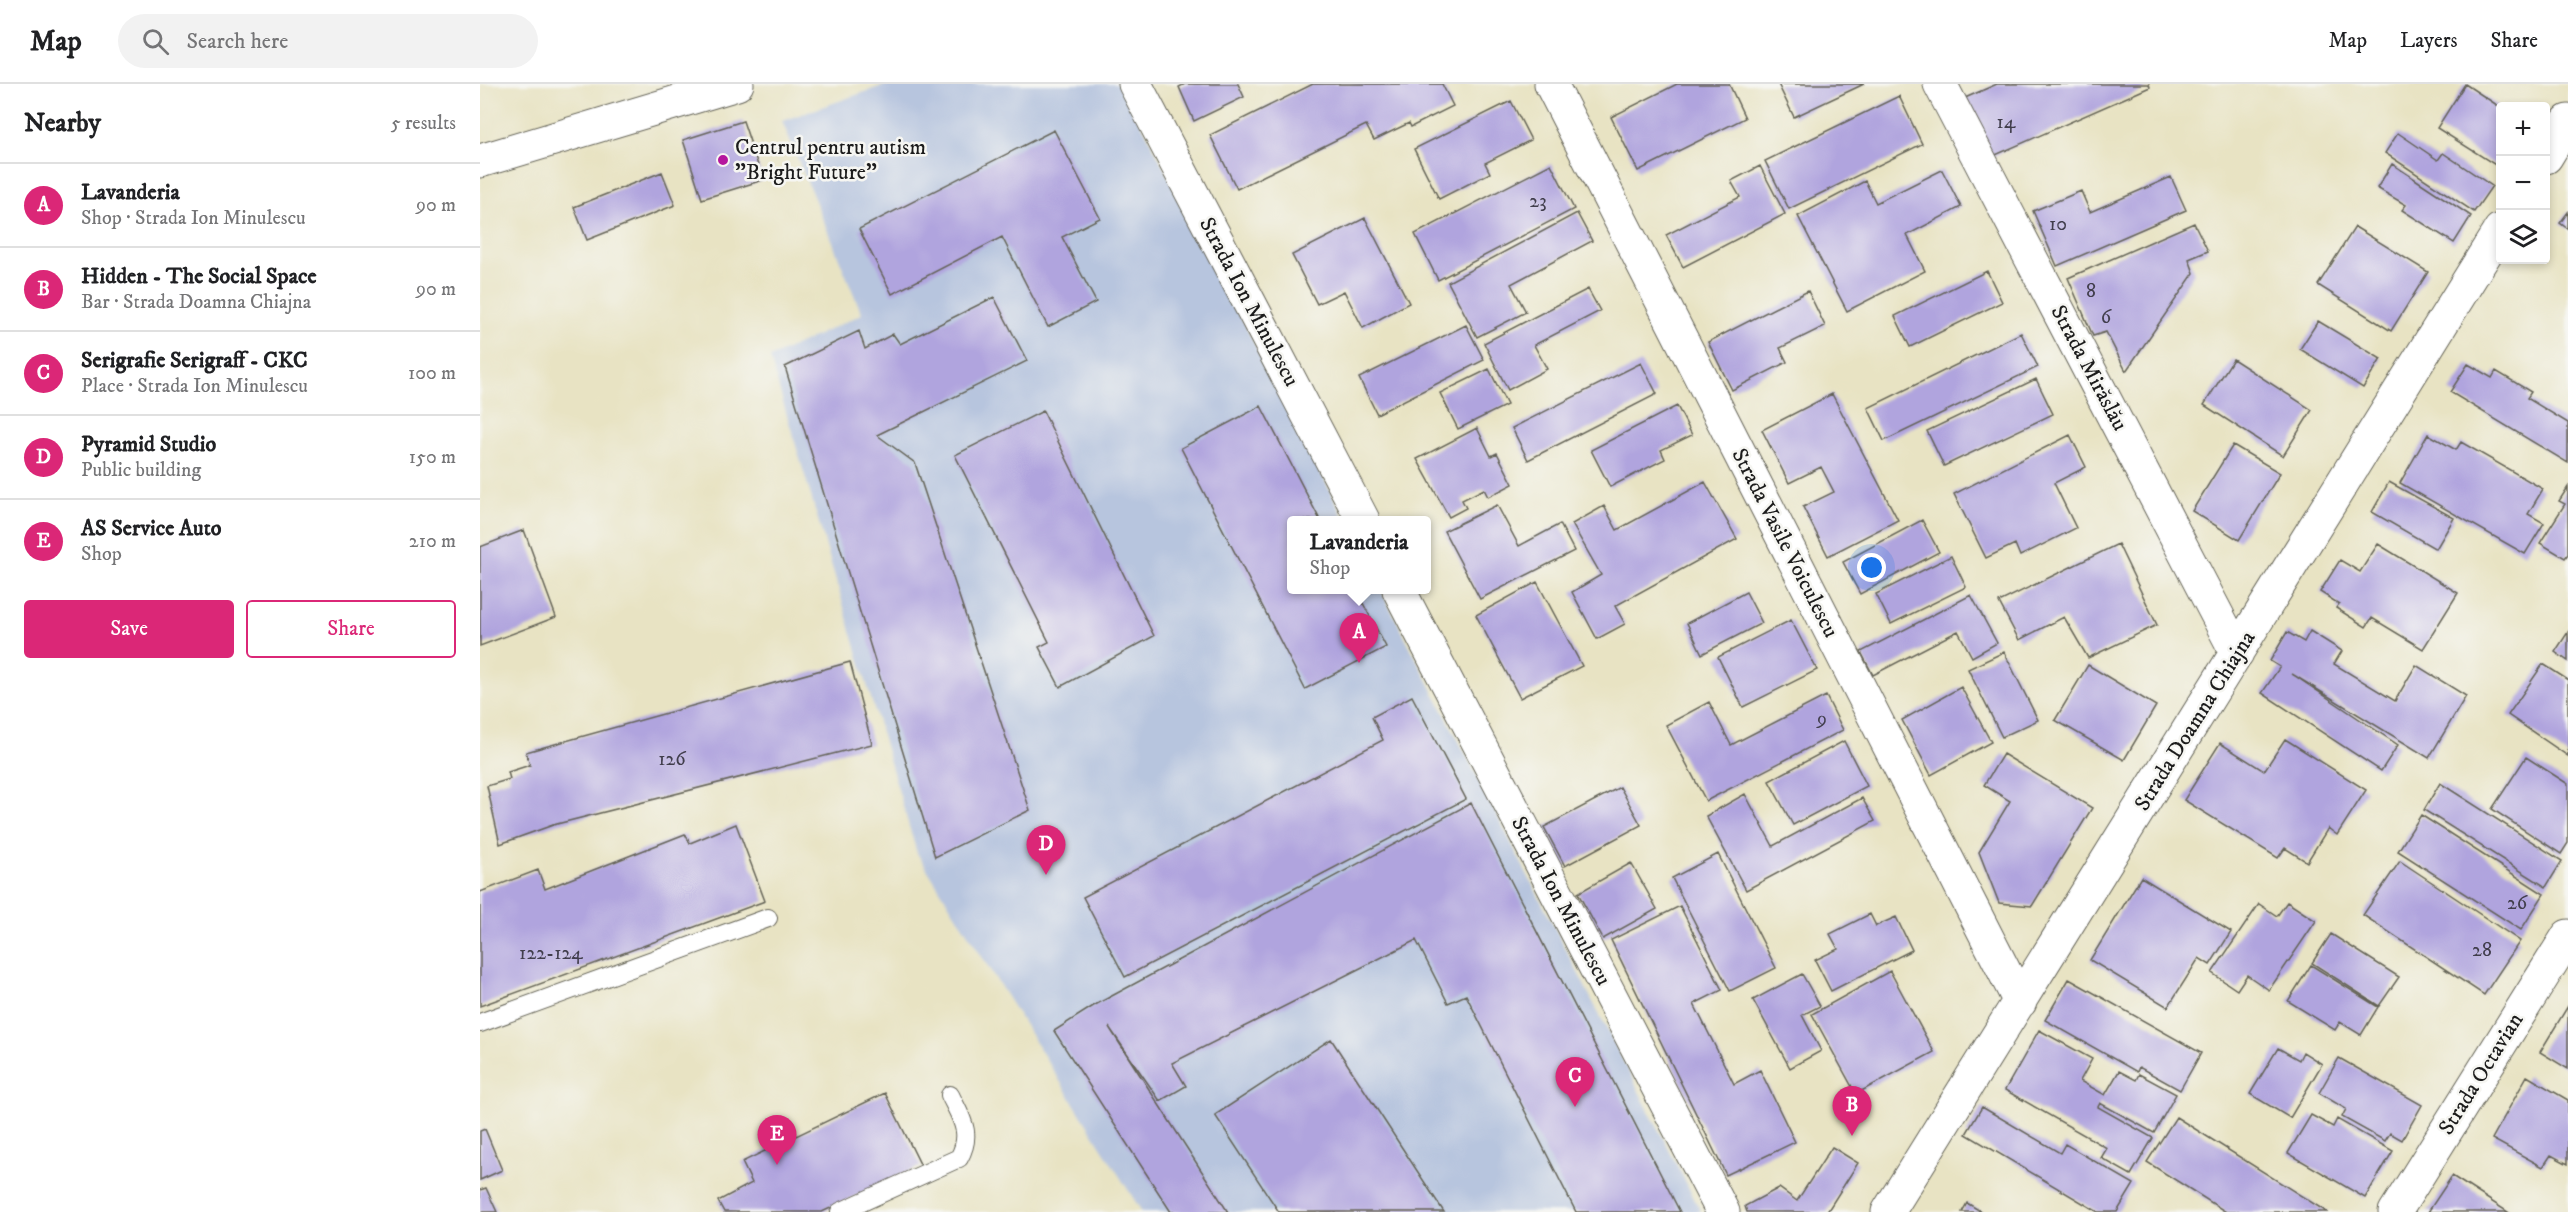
<!DOCTYPE html>
<html lang="en">
<head>
<meta charset="utf-8">
<style>
  :root { --surface:#fff; --page:#f2f2f2; --text:#202124; --muted:#757577; --line:#e0e0e0; --accent:#db2777 }
  body { margin:0; font-family:"IM FELL DW Pica",serif; background:var(--page); color:var(--text) }
  .controls { position:absolute; right:18px; top:18px; display:grid; overflow:hidden; border-radius:6px; box-shadow:0 3px 9px #0003 }
  .controls button { width:54px; height:54px; display:grid; place-items:center; padding:0; border:0; border-bottom:2px solid var(--line); background:var(--surface); color:var(--text); font:30px sans-serif }
  .you { position:absolute; left:1392px; top:484px; width:21px; height:21px; margin:-15px; border:4px solid #fff; border-radius:50%; background:#1a73e8; box-shadow:0 0 0 9px #1a73e833 }
  .badge { display:grid; place-items:center; width:39px; height:39px; border-radius:50%; background:var(--accent); color:#fff; font-size:20px; font-weight:700 }
  .pin { position:absolute; translate:-50% -50px; filter:drop-shadow(0 2px 3px #0008) }
  .pin::after { content:''; position:absolute; top:32px; width:21px; height:18px; background:inherit; clip-path:polygon(0 0,100% 0,50% 100%) }
  .popup { position:absolute; left:807px; top:432px; width:144px; height:78px; box-sizing:border-box; display:grid; place-content:center; border-radius:6px; background:var(--surface); filter:drop-shadow(0 2px 4px #0005); font-size:20px; white-space:nowrap; color:var(--muted) }
  .popup b { font-size:22px; color:var(--text) }
  .popup::after { content:''; position:absolute; left:50%; top:100%; margin-left:-12px; border:12px solid transparent; border-top-color:var(--surface) }
  .list { margin:0; padding:0; list-style:none }
  h2 { display:flex; justify-content:space-between; align-items:center; height:78px; margin:0; padding:0 24px; font-size:26px }
  h2 small { font-size:20px; font-weight:400; color:var(--muted) }
  .list li { display:grid; grid-template-columns:39px 1fr auto; gap:18px; align-items:center; box-sizing:border-box; height:84px; padding:0 24px; border-top:2px solid var(--line) }
  .list b { display:block; font-size:22px; white-space:nowrap }
  .list p { margin:0; font-size:20px; white-space:nowrap; color:var(--muted) }
  .list em { font-size:20px; font-style:normal; color:var(--muted) }
  .actions { display:flex; gap:12px; padding:18px 24px }
  .actions a { flex:1; padding:14px 0; border:2px solid var(--accent); border-radius:6px; text-align:center; font-size:21px; color:var(--accent) }
  .actions .main { background:var(--accent); color:#fff }
  .icon { flex:none; width:33px; height:33px; fill:none; stroke:currentColor; stroke-width:2; stroke-linecap:round; stroke-linejoin:round }
  .map { position:relative; flex:none; width:2088px; height:1128px; overflow:hidden }
  header { display:flex; align-items:center; gap:36px; box-sizing:border-box; height:84px; padding:0 30px; background:var(--surface); border-bottom:2px solid var(--line) }
  header strong { font-size:28px }
  nav { display:flex; gap:33px; margin-inline-start:auto; font-size:21px }
  .search { width:420px; height:54px; background:var(--page); display:flex; align-items:center; gap:15px; box-sizing:border-box; padding:0 21px; border-radius:33px; color:var(--muted); font-size:22px }
  main { display:flex }
  aside { flex:1; background:var(--surface) }
  .map>svg:first-child { display:block }
  .industrial { fill:#b7c5de }
  .building { fill:#b0a4de }
  .lines { fill:none; stroke-linecap:round; stroke-linejoin:round }
  .service-casing { stroke:#636256; stroke-width:20 }
  .minor-casing { stroke:#636256; stroke-width:35 }
  .service { stroke:#fff; stroke-width:18 }
  .minor { stroke:#fff; stroke-width:33 }
  .poi-dot { fill:#b5179e; stroke:#f6f6f2; stroke-width:2 }
  .labels { text-anchor:middle; dominant-baseline:central; stroke-width:5; stroke-linejoin:round; paint-order:stroke }
  .number-label { font-size:20px; fill:#413e4c }
  .poi-label { font-size:22px; fill:#1c1c1c; stroke:#f6f6f2; text-anchor:start }
  .street-label { font-size:22px; fill:#1c1c1c; stroke:#f6f6f2 }
</style>
</head>
<body>
<header>
<strong>Map</strong>
<div class="search"><svg class="icon" aria-label="search" viewBox="0 0 24 24"><circle cx="10" cy="10" r="6"/><path d="M15 15l6 6"/></svg>Search here</div>
<nav><a>Map</a><a>Layers</a><a>Share</a></nav>
</header>
<main>
<aside>
<h2>Nearby<small>5 results</small></h2>
<ul class="list">
<li><span class="badge">A</span><div><b>Lavanderia</b><p>Shop · Strada Ion Minulescu</p></div><em>90 m</em></li>
<li><span class="badge">B</span><div><b>Hidden - The Social Space</b><p>Bar · Strada Doamna Chiajna</p></div><em>90 m</em></li>
<li><span class="badge">C</span><div><b>Serigrafie Serigraff - CKC</b><p>Place · Strada Ion Minulescu</p></div><em>100 m</em></li>
<li><span class="badge">D</span><div><b>Pyramid Studio</b><p>Public building</p></div><em>150 m</em></li>
<li><span class="badge">E</span><div><b>AS Service Auto</b><p>Shop</p></div><em>210 m</em></li>
</ul>
<div class="actions"><a class="main">Save</a><a>Share</a></div>
</aside>
<div class="map">
<svg width="2088" height="1128" viewBox="0 0 2088 1128">
  <rect width="100%" height="100%" fill="#f6f6f2"/>
  <filter id="ink" filterUnits="userSpaceOnUse"><feTurbulence type="fractalNoise" baseFrequency=".0167" numOctaves="2"/><feDisplacementMap in="SourceGraphic" scale="12" xChannelSelector="R" yChannelSelector="G"/><feConvolveMatrix kernelMatrix="1 2 1 2 8 2 1 2 1" color-interpolation-filters="sRGB"/></filter>
  <filter id="wash" filterUnits="userSpaceOnUse"><feTurbulence type="fractalNoise" baseFrequency=".008" numOctaves="4" result="noise"/><feDisplacementMap in="SourceGraphic" scale="24" xChannelSelector="R" yChannelSelector="G"/><feGaussianBlur stdDeviation="1.35" result="paint"/><feColorMatrix in="noise" values="0 0 0 0 0 0 0 0 0 0 0 0 0 0 0 0 0 1.4 0 .05"/><feComposite in="paint" operator="in"/></filter>
  <g filter="url(#wash)">
    <rect width="100%" height="100%" fill="#e8e3c3"/>
    <path class="industrial" d="M 408,0 L 641,0 L 865,436 L 812,436 L 812,506 L 901,506 L 1221,1128 L 662,1128 L 437,769 L 290,274 L 382,230 L 302,37 Z"/>
    <g id="blocks">
      <path class="building" d="M 705,0 L 758,0 L 764,13 L 714,37 L 699,3 Z
        M 833,0 L 962,0 L 973,22 L 931,43 L 929,39 L 894,56 L 886,41 L 757,105 L 730,51 Z
        M 1197,0 L 1249,0 L 1265,34 L 1158,87 L 1131,33 Z
        M 1298,0 L 1384,0 L 1314,33 Z
        M 1517,0 L 1669,0 L 1670,3 L 1511,73 L 1485,14 Z
        M 1985,0 L 2020,23 L 2020,84 L 1957,44 Z
        M 1419,12 L 1442,60 L 1309,125 L 1285,77 Z
        M 1031,17 L 1051,56 L 1005,79 L 1010,89 L 959,115 L 934,65 Z
        M 263,37 L 283,96 L 222,115 L 203,56 Z
        M 574,46 L 620,134 L 582,153 L 616,218 L 568,243 L 522,153 L 412,210 L 379,145 Z
        M 1918,49 L 1958,76 L 1963,69 L 2012,102 L 1994,128 L 1905,69 Z
        M 1071,80 L 1094,125 L 958,196 L 935,150 Z
        M 1912,80 L 1991,132 L 1974,159 L 1922,126 L 1926,121 L 1897,104 Z
        M 1280,82 L 1305,130 L 1203,183 L 1186,151 L 1260,113 L 1251,97 Z
        M 1462,86 L 1481,123 L 1427,151 L 1445,187 L 1367,227 L 1318,132 L 1385,97 L 1396,119 Z
        M 182,88 L 195,121 L 107,156 L 94,123 Z
        M 1691,93 L 1706,126 L 1577,182 L 1553,127 L 1601,107 L 1610,128 Z
        M 2088,128 L 2088,145 L 2080,139 Z
        M 1097,129 L 1112,157 L 1031,200 L 1046,228 L 997,253 L 968,198 Z
        M 885,134 L 929,219 L 883,244 L 864,207 L 837,220 L 812,171 Z
        M 1714,139 L 1728,167 L 1709,175 L 1714,189 L 1646,287 L 1626,248 L 1613,252 L 1588,194 Z
        M 1875,143 L 1948,188 L 1911,247 L 1838,201 Z
        M 1507,187 L 1522,218 L 1430,263 L 1415,232 Z
        M 1108,205 L 1120,227 L 1054,261 L 1067,285 L 1028,306 L 1004,259 Z
        M 1328,207 L 1345,242 L 1300,264 L 1307,278 L 1252,306 L 1228,258 Z
        M 514,213 L 547,277 L 397,351 L 435,379 L 550,726 L 455,773 L 305,283 L 379,247 L 385,265 L 413,250 L 420,260 Z
        M 1838,237 L 1901,275 L 1883,304 L 1820,265 Z
        M 986,241 L 1004,276 L 897,330 L 879,294 Z
        M 1541,249 L 1558,283 L 1404,357 L 1388,324 Z
        M 1753,275 L 1832,326 L 1803,372 L 1724,321 Z
        M 1161,279 L 1177,310 L 1048,376 L 1032,344 Z
        M 1988,280 L 2012,294 L 2016,287 L 2051,308 L 2047,314 L 2088,339 L 2088,379 L 1970,308 Z
        M 1009,285 L 1027,321 L 978,345 L 960,309 Z
        M 1556,295 L 1573,330 L 1464,382 L 1447,347 Z
        M 1352,310 L 1418,436 L 1348,472 L 1323,423 L 1354,408 L 1341,383 L 1309,399 L 1282,346 Z
        M 781,322 L 840,436 L 812,436 L 812,506 L 876,506 L 906,563 L 825,605 L 701,364 Z
        M 1197,322 L 1212,351 L 1181,366 L 1185,375 L 1130,403 L 1111,366 Z
        M 563,327 L 674,552 L 580,603 L 559,563 L 569,558 L 475,371 Z
        M 997,344 L 1011,372 L 1017,369 L 1033,400 L 1008,413 L 1004,405 L 982,416 L 986,424 L 969,433 L 937,375 Z
        M 1948,350 L 1976,366 L 1981,358 L 2063,405 L 2048,430 L 2064,439 L 2045,470 L 1920,399 Z
        M 1590,351 L 1606,383 L 1574,399 L 1596,444 L 1540,472 L 1535,460 L 1506,474 L 1474,410 Z
        M 1753,361 L 1800,389 L 1759,456 L 1712,427 Z
        M 1225,398 L 1257,455 L 1135,522 L 1145,540 L 1117,555 L 1092,508 L 1121,491 L 1092,440 L 1124,422 L 1137,446 Z
        M 1909,398 L 1974,434 L 1956,465 L 1892,428 Z
        M 2088,403 L 2088,470 L 2085,474 L 2060,459 L 2085,420 L 2079,417 Z
        M 1017,421 L 1039,462 L 1080,440 L 1094,467 L 1000,515 L 964,447 Z
        M 1442,436 L 1459,468 L 1380,510 L 1363,478 Z
        M 44,446 L 76,533 L 0,562 L 0,463 Z
        M 1638,460 L 1677,541 L 1608,574 L 1584,533 L 1539,556 L 1519,518 Z
        M 1898,460 L 1978,509 L 1943,565 L 1892,534 L 1886,543 L 1856,524 L 1859,520 L 1840,508 L 1860,476 L 1880,488 Z
        M 1471,472 L 1486,503 L 1411,540 L 1396,510 Z
        M 1057,498 L 1102,582 L 1040,614 L 996,531 Z
        M 1266,508 L 1282,539 L 1222,570 L 1207,539 Z
        M 1491,511 L 1517,559 L 1492,573 L 1478,547 L 1393,591 L 1381,568 Z
        M 1311,536 L 1337,586 L 1263,623 L 1238,573 Z
        M 1830,547 L 1862,567 L 1854,580 L 1915,617 L 1936,581 L 1986,612 L 1949,674 L 1812,590 L 1918,661 L 1901,687 L 1782,609 L 1800,583 L 1790,577 L 1807,548 L 1824,558 Z
        M 2088,548 L 2088,577 L 2075,568 Z
        M 1524,568 L 1558,636 L 1522,653 L 1488,585 Z
        M 370,578 L 392,660 L 73,741 L 20,760 L 7,702 L 30,695 L 28,688 L 50,681 L 46,668 Z
        M 2063,580 L 2088,596 L 2088,672 L 2028,631 Z
        M 1608,581 L 1676,622 L 1644,676 L 1575,636 Z
        M 1481,603 L 1511,658 L 1451,691 L 1422,636 Z
        M 932,612 L 986,715 L 645,893 L 603,813 L 903,656 L 892,633 Z
        M 1346,612 L 1363,646 L 1226,717 L 1186,641 L 1229,618 L 1251,661 Z
        M 1805,655 L 1886,706 L 1857,751 L 1848,744 L 1827,778 L 1805,764 L 1798,774 L 1704,716 L 1740,659 L 1784,687 Z
        M 1364,657 L 1387,702 L 1313,741 L 1289,697 Z
        M 1523,670 L 1612,724 L 1552,822 L 1519,819 L 1499,768 L 1530,717 L 1504,701 Z
        M 2046,673 L 2088,700 L 2088,759 L 2081,770 L 2012,725 Z
        M 1960,699 L 2082,777 L 2066,803 L 1944,726 Z
        M 1140,703 L 1161,741 L 1085,782 L 1064,743 Z
        M 1265,710 L 1293,762 L 1382,714 L 1395,737 L 1266,806 L 1226,732 Z
        M 991,719 L 1200,1128 L 1096,1128 L 986,911 L 968,919 L 936,856 L 692,979 L 706,1002 L 680,1017 L 629,943 L 748,1128 L 691,1128 L 574,947 L 615,921 Z
        M 1941,731 L 2064,810 L 2041,846 L 1918,767 Z
        M 256,740 L 285,817 L 0,922 L 0,808 L 58,786 L 65,805 L 205,750 L 210,759 Z
        M 1238,770 L 1296,884 L 1250,907 L 1192,794 Z
        M 1920,777 L 2040,857 L 2004,911 L 1883,831 Z
        M 1151,779 L 1177,825 L 1123,855 L 1098,809 Z
        M 1661,793 L 1751,848 L 1730,881 L 1719,874 L 1688,923 L 1610,876 Z
        M 1807,818 L 1836,837 L 1789,906 L 1767,891 L 1757,906 L 1732,889 L 1779,820 L 1797,832 Z
        M 1200,822 L 1242,906 L 1214,920 L 1254,1000 L 1280,986 L 1315,1058 L 1246,1091 L 1131,856 Z
        M 1390,830 L 1396,842 L 1416,833 L 1432,866 L 1351,907 L 1335,876 L 1358,865 L 1350,850 Z
        M 1851,850 L 1919,893 L 1899,922 L 1832,879 Z
        M 1831,881 L 1898,923 L 1881,951 L 1860,938 L 1855,946 L 1808,917 Z
        M 1410,887 L 1454,968 L 1376,1010 L 1332,930 Z
        M 1322,890 L 1340,922 L 1322,931 L 1341,967 L 1310,984 L 1273,916 Z
        M 1589,895 L 1721,969 L 1700,1006 L 1659,983 L 1657,988 L 1565,936 Z
        M 2088,922 L 2088,985 L 2060,968 Z
        M 1559,946 L 1612,975 L 1600,997 L 1625,1011 L 1639,987 L 1656,996 L 1659,990 L 1696,1010 L 1674,1049 L 1620,1019 L 1618,1023 L 1673,1054 L 1651,1091 L 1621,1074 L 1627,1064 L 1525,1006 Z
        M 851,955 L 964,1128 L 799,1128 L 735,1031 Z
        M 1798,964 L 1819,976 L 1823,968 L 1842,980 L 1810,1034 L 1770,1010 Z
        M 1859,974 L 1942,1021 L 1922,1056 L 1910,1049 L 1905,1057 L 1862,1033 L 1866,1025 L 1839,1009 Z
        M 2047,992 L 2088,1016 L 2088,1080 L 2071,1071 L 2063,1083 L 2012,1055 Z
        M 405,1009 L 441,1082 L 342,1128 L 244,1128 L 238,1117 L 272,1099 L 262,1078 Z
        M 1502,1023 L 1580,1069 L 1585,1060 L 1654,1100 L 1637,1128 L 1618,1128 L 1486,1050 Z
        M 1831,1031 L 1853,1043 L 1857,1035 L 1913,1067 L 1885,1114 L 1808,1069 Z
        M 1696,1033 L 1847,1128 L 1746,1128 L 1667,1078 Z
        M 5,1045 L 22,1086 L 0,1096 L 0,1047 Z
        M 1352,1063 L 1378,1079 L 1347,1128 L 1267,1128 L 1265,1122 L 1299,1104 L 1317,1117 Z
        M 1972,1092 L 2028,1128 L 1948,1128 Z
        M 6,1104 L 17,1128 L 0,1128 L 0,1106 Z
        M 1487,1119 L 1502,1128 L 1482,1128 Z"/>
    </g>
  </g>
  <g filter="url(#ink)">
    <use href="#blocks" fill-opacity="0" stroke="#636256" stroke-width="1.5"/>
    <g class="lines">
      <defs>
        <path id="service" d="M 0,939 L 288,834
          M 360,1128 L 479,1074 C 493,1049 481,1034 470,1011"/>
        <path id="minor" d="M 655,0 L 883,436
          M 1071,0 L 1540,918
          M 1460,0 L 1757,569
          M 2066,73 L 2088,37
          M 0,77 L 257,0
          M 919,506 L 1243,1128
          M 1408,1128 L 2020,146
          M 1915,1128 L 2088,852"/>
      </defs>
      <use href="#service" class="service-casing"/>
      <use href="#minor" class="minor-casing"/>
      <use href="#service" class="service"/>
      <use href="#minor" class="minor"/>
    </g>
  </g>
  <circle class="poi-dot" cx="243" cy="76" r="6"/>
  <g class="labels">
    <g class="number-label">
      <text x="1526" y="38">14</text>
      <text x="1058" y="117">23</text>
      <text x="1578" y="140">10</text>
      <text x="1611" y="207">8</text>
      <text x="1626" y="233">6</text>
      <text x="1342" y="635">9</text>
      <text x="192" y="675">126</text>
      <text x="2037" y="819">26</text>
      <text x="2002" y="866">28</text>
      <text x="71" y="869">122-124</text>
    </g>
    <g class="poi-label">
      <text x="255" y="63">Centrul pentru autism<tspan x="255" dy="25">"Bright Future"</tspan></text>
    </g>
    <g class="street-label">
      <text transform="translate(769 218) rotate(62)">Strada Ion Minulescu</text>
      <text transform="translate(1609 284) rotate(62)">Strada Mirăslău</text>
      <text transform="translate(1305 459) rotate(63)">Strada Vasile Voiculescu</text>
      <text transform="translate(1715 637) rotate(-58)">Strada Doamna Chiajna</text>
      <text transform="translate(1081 817) rotate(62)">Strada Ion Minulescu</text>
      <text transform="translate(2001 990) rotate(-58)">Strada Octavian</text>
    </g>
  </g>
</svg>
<div class="controls">
<button>+</button>
<button>−</button>
<button><svg class="icon" aria-label="layers" viewBox="0 0 24 24"><path d="M12 4l9 5-9 5-9-5zM3 14l9 5 9-5"/></svg></button>
</div>
<div class="you"></div>
<div class="pin badge" style="left:879px;top:579px">A</div>
<div class="popup"><b>Lavanderia</b>Shop</div>
<div class="pin badge" style="left:1372px;top:1052px">B</div>
<div class="pin badge" style="left:1095px;top:1023px">C</div>
<div class="pin badge" style="left:566px;top:791px">D</div>
<div class="pin badge" style="left:297px;top:1081px">E</div>
</div>
</main>
</body>
</html>
